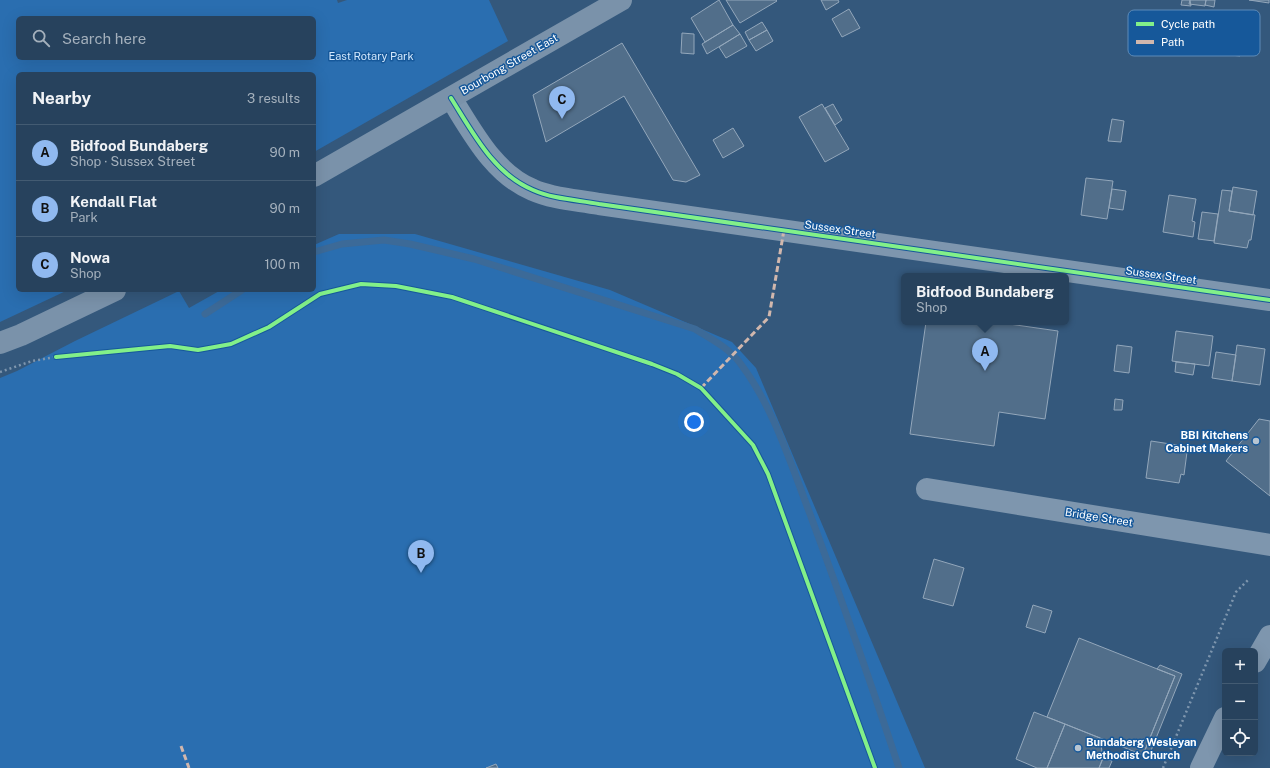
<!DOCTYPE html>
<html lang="en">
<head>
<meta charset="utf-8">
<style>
  :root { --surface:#27425d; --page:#2f4963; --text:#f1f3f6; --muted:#a4b0bc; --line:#435b72; --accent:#90b9f0 }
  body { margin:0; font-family:"Public Sans",sans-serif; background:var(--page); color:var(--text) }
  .controls { position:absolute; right:12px; bottom:12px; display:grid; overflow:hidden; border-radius:6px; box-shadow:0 4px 16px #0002 }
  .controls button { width:36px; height:36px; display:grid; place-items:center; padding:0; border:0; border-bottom:1px solid var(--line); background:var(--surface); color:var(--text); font:20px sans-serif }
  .you { position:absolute; left:694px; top:422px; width:14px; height:14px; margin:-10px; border:3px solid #fff; border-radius:50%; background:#1a73e8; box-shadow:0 0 0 6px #1a73e833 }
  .badge { display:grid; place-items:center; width:26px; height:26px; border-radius:50%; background:var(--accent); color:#111; font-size:13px; font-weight:700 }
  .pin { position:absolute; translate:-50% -33px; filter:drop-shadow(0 1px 2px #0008) }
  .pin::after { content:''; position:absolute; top:21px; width:14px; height:12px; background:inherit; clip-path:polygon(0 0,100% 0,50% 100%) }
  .popup { position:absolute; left:901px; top:273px; width:168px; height:52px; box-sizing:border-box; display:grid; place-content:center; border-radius:6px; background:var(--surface); filter:drop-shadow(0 1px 3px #0005); font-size:13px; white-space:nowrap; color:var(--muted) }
  .popup b { font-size:15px; color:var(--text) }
  .popup::after { content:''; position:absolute; left:50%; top:100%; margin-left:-8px; border:8px solid transparent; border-top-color:var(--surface) }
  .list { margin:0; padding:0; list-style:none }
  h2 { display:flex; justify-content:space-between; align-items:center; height:52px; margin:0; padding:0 16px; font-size:17px }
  h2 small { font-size:13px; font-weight:400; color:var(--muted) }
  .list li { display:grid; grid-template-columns:26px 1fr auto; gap:12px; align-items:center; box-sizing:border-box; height:56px; padding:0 16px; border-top:1px solid var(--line) }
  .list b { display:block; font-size:15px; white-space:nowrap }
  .list p { margin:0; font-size:13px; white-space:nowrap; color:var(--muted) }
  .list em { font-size:13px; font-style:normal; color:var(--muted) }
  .icon { flex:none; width:22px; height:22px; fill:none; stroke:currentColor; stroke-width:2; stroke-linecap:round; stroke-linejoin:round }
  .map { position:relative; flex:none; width:1270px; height:768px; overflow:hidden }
  .search { position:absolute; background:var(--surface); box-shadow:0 4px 16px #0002; left:16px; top:16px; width:300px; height:44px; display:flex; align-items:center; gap:10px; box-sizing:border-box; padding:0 14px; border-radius:6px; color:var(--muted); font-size:15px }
  .panel { position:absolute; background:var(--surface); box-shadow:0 4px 16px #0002; left:16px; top:72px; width:300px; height:220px; border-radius:6px }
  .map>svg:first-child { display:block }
  .green { fill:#2a6eb0; fill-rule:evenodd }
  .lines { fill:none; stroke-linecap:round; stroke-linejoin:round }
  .stream { stroke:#3c6a98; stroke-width:7 }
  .building { fill:#516e8a; stroke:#93a7bb }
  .path { stroke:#7e96ae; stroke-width:2.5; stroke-dasharray:2 3; stroke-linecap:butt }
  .street { stroke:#7e96ae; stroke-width:22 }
  .secondary { stroke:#7a92aa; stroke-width:22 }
  .quiet { stroke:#d1b7ad; stroke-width:3; stroke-dasharray:6 3; stroke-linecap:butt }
  .cycleway-casing { stroke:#16589a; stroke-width:6 }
  .cycleway { stroke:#82f089; stroke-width:4 }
  .poi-dot { fill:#b8c5d1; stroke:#16589a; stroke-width:1.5 }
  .labels { text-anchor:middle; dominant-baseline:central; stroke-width:3; stroke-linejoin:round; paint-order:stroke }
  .park-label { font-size:11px; fill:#d2e8fd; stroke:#16589a }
  .street-label { font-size:11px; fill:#fff; stroke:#16589a }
  .poi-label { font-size:11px; font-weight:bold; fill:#fff; stroke:#16589a; text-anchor:end }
  .key { fill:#16589a; stroke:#5c8ab8; stroke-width:1 }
  .key-label { font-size:11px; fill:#fff }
</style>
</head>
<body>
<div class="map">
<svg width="1270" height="768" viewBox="0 0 1270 768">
  <rect width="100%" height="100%" fill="#34587c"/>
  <path class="green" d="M 0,0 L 337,0 L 338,3 L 347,0 L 489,0 L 508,41 L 314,152 L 314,74 L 18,74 L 18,290 L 68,290 L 0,322 ZM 18,18 L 314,18 L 314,58 L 18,58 Z
    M 339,234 L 415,234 L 610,290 L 732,342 L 756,368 L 925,768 L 0,768 L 0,378 L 17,371 L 75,341 L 179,291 L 189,308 L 221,290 L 314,290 L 314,245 Z"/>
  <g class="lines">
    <path class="stream" d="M 314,252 L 342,244 L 384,240 L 410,244 L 474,259 L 695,329 C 711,339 729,348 740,363 C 774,408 790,462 810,514 C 841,598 871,683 899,768
      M 205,314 L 242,290"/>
  </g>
  <path class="building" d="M 719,0 L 733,25 L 705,42 L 691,18 Z
    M 726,0 L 776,0 L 777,1 L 740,23 Z
    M 821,0 L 838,0 L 839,2 L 826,10 Z
    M 1182,0 L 1190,0 L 1191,6 L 1181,5 Z
    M 1190,0 L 1206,0 L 1205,6 L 1189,4 Z
    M 1206,0 L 1215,0 L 1214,7 L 1205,5 Z
    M 1249,0 L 1269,0 L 1269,3 Z
    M 849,9 L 860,28 L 842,37 L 832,19 Z
    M 1226,14 L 1246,16 L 1240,56 L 1220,54 Z
    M 762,22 L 767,30 L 749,40 L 745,32 Z
    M 733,25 L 740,34 L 707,54 L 702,44 Z
    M 767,30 L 773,41 L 756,51 L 749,40 Z
    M 682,33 L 694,34 L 694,54 L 681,53 Z
    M 740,34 L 747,46 L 726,58 L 719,47 Z
    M 622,43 L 700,175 L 686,182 L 673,180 L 624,96 L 546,142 L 533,95 Z
    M 822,104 L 849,149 L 825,162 L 799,117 Z
    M 833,104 L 842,120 L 835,125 L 825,108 Z
    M 1112,119 L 1124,121 L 1121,142 L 1108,141 Z
    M 733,128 L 744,146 L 723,158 L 713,140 Z
    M 1086,178 L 1113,181 L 1107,219 L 1081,215 Z
    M 1233,187 L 1257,191 L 1253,215 L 1229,211 Z
    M 1112,189 L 1126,191 L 1123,210 L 1109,208 Z
    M 1222,190 L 1232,191 L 1229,211 L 1255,215 L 1251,240 L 1249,240 L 1247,248 L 1214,243 Z
    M 1169,195 L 1196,199 L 1192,221 L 1195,222 L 1193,237 L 1163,232 Z
    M 1202,212 L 1218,214 L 1214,241 L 1198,239 Z
    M 926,322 L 995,322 L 1058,331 L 1045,419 L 999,412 L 994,446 L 910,434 Z
    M 1176,331 L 1213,336 L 1209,366 L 1172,361 Z
    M 1117,345 L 1132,347 L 1129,373 L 1114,371 Z
    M 1237,345 L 1265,349 L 1260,385 L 1232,381 Z
    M 1216,352 L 1236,355 L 1232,381 L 1212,378 Z
    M 1176,362 L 1195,364 L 1193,375 L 1175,372 Z
    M 1115,399 L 1123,400 L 1122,410 L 1114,410 Z
    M 1259,419 L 1270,421 L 1270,496 L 1226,461 Z
    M 1151,441 L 1177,445 L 1177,450 L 1187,452 L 1184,475 L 1181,474 L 1179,483 L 1146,478 Z
    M 934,559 L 964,568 L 953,606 L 923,598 Z
    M 1033,605 L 1052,611 L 1045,633 L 1026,627 Z
    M 1079,638 L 1175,676 L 1143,755 L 1047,717 Z
    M 1160,665 L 1182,674 L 1148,758 L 1143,755 L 1175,676 L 1157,669 Z
    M 1034,712 L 1065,724 L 1047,768 L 1037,768 L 1016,759 Z
    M 1065,724 L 1100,738 L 1103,758 L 1099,768 L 1047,768 Z
    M 1103,758 L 1112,761 L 1109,768 L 1099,768 Z
    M 496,764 L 498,768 L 486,768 Z"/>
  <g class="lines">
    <path class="path" d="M 0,372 L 32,361 L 56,357
      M 1163,768 L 1236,592 L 1249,579"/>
    <path class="street" d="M 451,98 C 473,133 494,174 533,190 C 553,199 578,200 599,204 L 1270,300
      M 927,489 L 1270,545
      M 1255,662 L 1270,636
      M 1201,768 L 1225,718"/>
    <path class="secondary" d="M 314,176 L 621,0
      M 0,343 L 21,335 L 115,290"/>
    <path class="quiet" d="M 701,388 L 769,317 L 784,230
      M 181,746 L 189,768"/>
    <defs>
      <path id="cycleway" d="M 451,98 C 473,133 494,174 533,190 C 553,199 578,200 599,204 L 1270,300
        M 56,357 L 170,346 L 198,350 L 231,344 L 269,327 L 320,294 L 361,284 L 396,286 L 452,297 L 652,364 L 677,374 L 701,388 L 753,445 L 768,474 L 875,768"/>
    </defs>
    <use href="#cycleway" class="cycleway-casing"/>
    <use href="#cycleway" class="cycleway"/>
  </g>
  <g class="poi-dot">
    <circle cx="1256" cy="441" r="4"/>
    <circle cx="1078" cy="748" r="4"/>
  </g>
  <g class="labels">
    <g class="park-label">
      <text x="371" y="56">East Rotary Park</text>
    </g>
    <g class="street-label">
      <text transform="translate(509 64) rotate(-30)">Bourbong Street East</text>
      <text transform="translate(840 229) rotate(8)">Sussex Street</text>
      <text transform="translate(1161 275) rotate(8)">Sussex Street</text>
      <text transform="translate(1099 517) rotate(9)">Bridge Street</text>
    </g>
    <g class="poi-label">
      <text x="1248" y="435">BBI Kitchens<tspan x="1248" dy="13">Cabinet Makers</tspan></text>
      <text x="1086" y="742" text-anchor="start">Bundaberg Wesleyan<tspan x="1086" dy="13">Methodist Church</tspan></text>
    </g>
  </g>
  <rect x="1128" y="10" width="132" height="46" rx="6" class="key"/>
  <rect x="1136" y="22" width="18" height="4" fill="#82f089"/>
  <rect x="1136" y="40" width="18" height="4" fill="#d1b7ad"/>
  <g class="key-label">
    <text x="1161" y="28">Cycle path</text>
    <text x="1161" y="46">Path</text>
  </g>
</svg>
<div class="controls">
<button>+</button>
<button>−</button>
<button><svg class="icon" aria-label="locate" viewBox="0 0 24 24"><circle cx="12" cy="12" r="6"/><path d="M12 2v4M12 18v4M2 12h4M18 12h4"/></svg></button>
</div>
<div class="you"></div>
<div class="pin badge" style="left:985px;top:371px">A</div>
<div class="popup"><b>Bidfood Bundaberg</b>Shop</div>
<div class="pin badge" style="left:421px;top:573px">B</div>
<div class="pin badge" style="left:562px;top:119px">C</div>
<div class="search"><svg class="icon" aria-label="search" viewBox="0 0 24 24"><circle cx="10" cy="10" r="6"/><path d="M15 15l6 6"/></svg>Search here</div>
<section class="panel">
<h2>Nearby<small>3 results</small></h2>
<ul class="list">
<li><span class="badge">A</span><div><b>Bidfood Bundaberg</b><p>Shop · Sussex Street</p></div><em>90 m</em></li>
<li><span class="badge">B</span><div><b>Kendall Flat</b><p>Park</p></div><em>90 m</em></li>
<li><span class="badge">C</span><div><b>Nowa</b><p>Shop</p></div><em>100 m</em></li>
</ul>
</section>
</div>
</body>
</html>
